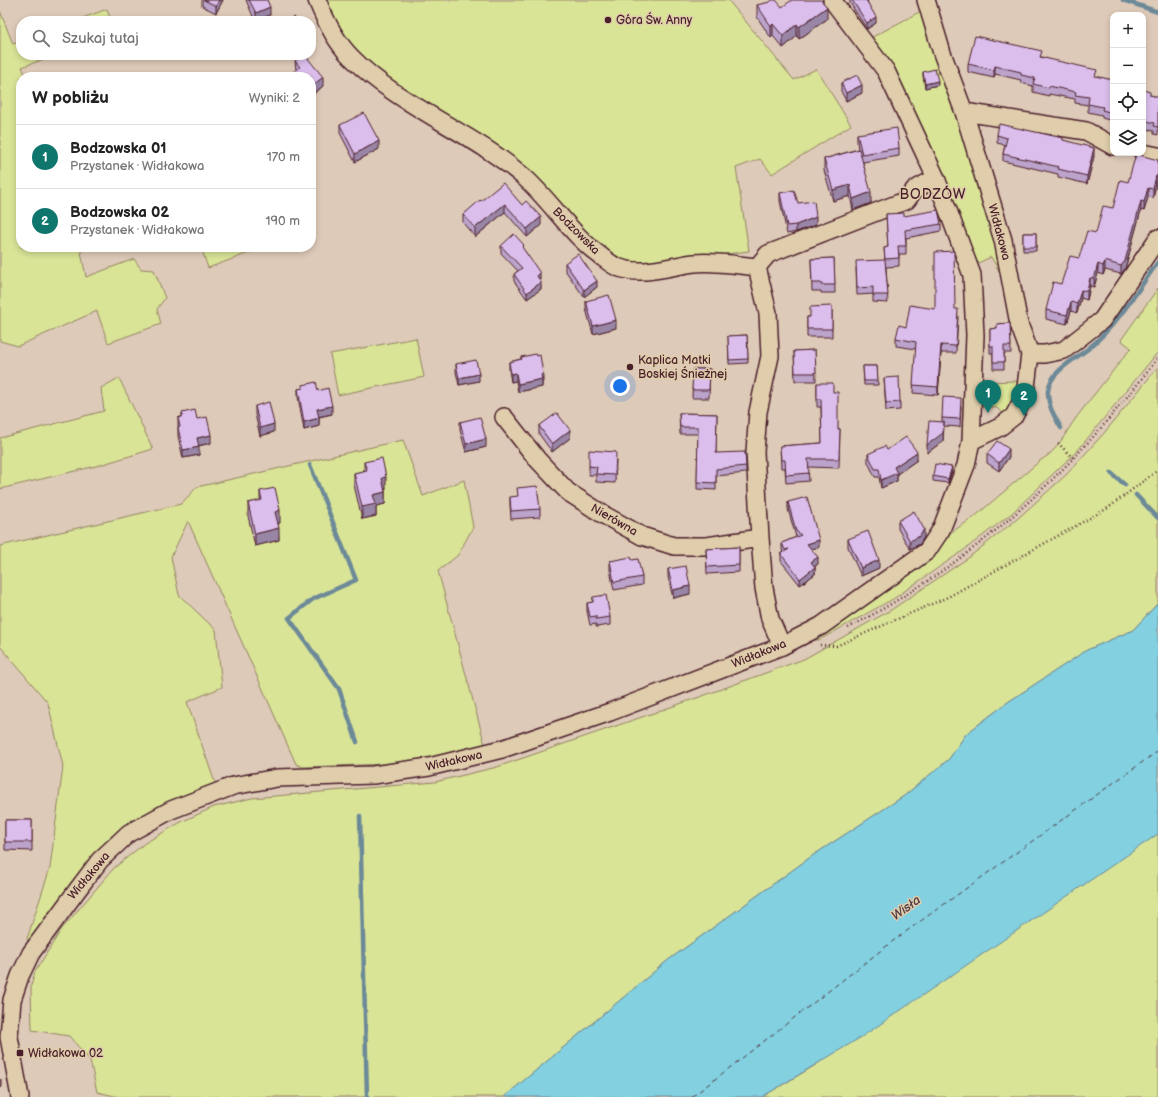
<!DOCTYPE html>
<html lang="pl">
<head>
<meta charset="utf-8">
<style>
  :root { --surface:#fff; --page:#f6f6f6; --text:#222; --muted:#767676; --line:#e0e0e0; --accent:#0f766e }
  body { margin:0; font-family:"Balsamiq Sans",sans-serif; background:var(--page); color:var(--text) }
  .controls { position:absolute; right:12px; top:12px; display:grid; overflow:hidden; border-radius:8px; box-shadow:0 2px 6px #0003 }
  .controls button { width:36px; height:36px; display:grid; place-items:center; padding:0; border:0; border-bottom:1px solid var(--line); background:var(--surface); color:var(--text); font:20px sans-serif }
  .you { position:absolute; left:620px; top:386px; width:14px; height:14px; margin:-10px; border:3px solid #fff; border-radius:50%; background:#1a73e8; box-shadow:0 0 0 6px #1a73e833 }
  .badge { display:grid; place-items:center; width:26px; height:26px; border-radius:50%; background:var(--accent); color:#fff; font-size:13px; font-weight:700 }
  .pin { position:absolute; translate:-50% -33px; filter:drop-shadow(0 1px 2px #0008) }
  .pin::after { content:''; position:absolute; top:21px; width:14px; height:12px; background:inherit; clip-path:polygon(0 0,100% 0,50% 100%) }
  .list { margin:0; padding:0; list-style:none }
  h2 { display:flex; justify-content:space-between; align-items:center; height:52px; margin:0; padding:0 16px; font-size:17px }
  h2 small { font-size:13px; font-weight:400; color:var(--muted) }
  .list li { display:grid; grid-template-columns:26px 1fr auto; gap:12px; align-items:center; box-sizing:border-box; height:64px; padding:0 16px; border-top:1px solid var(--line) }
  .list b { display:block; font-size:15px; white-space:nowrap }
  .list p { margin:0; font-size:13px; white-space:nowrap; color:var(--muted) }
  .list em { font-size:13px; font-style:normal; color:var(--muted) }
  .icon { flex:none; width:22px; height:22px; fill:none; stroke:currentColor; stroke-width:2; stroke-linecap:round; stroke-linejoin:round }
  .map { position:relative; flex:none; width:1158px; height:1097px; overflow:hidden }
  .search { position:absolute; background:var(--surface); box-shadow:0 2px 6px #0003; left:16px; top:16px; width:300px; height:44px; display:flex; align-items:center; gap:10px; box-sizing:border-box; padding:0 14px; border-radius:16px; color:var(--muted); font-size:15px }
  .panel { position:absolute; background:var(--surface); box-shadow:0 2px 6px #0003; left:16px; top:72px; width:300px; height:180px; border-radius:16px }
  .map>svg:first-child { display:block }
  .green { fill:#d9e497; stroke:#928261 }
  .water { fill:#82d0e0; stroke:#6c8998 }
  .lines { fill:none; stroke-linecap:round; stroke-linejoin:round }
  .stream { stroke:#6c8998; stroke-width:4.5 }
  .ferry { stroke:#523a46; stroke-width:1; stroke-dasharray:5 4; stroke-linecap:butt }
  .minor-casing { stroke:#4a1f2b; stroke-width:20 }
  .path { stroke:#4a1f2b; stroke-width:2.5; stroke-dasharray:1 3; stroke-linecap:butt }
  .minor { stroke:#dfcdab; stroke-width:17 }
  .wall { fill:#bca3cb; stroke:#4a1f2b }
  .shaded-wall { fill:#9985a5; stroke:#4a1f2b }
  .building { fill:#dbbeec; stroke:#4a1f2b }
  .poi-dot { fill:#4a1f2b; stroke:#dfcdab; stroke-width:1.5 }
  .labels { text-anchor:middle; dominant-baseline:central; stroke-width:3; stroke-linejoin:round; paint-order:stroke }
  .poi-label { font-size:12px; fill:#4a1f2b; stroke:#dfcdab; text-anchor:start }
  .street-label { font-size:12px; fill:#4a1f2b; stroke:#dfcdab }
  .water-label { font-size:13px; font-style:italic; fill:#523a46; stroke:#dfcdab }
  .quarter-label { font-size:14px; letter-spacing:1px; fill:#4a1f2b; stroke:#dfcdab }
</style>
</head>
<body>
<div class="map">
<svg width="1158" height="1097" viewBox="0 0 1158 1097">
  <rect width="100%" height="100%" fill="#decab8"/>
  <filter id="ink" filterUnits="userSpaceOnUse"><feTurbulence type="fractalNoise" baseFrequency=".025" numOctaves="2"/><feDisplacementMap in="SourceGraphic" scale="8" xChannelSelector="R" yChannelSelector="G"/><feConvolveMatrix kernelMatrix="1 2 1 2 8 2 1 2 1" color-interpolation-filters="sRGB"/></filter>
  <g filter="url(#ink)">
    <path class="green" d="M 320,0 L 728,0 L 794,80 L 816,69 L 851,125 L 772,174 L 760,159 L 736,168 L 749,251 L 651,264 L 625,263 L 609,257 L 532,180 L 378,76 L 341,38 Z
      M 107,9 L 111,21 L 75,21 Z
      M 923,10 L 952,104 L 1001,243 L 1010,290 L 991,257 L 976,264 L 867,40 Z
      M 0,11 L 13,44 L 21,41 L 21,55 L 55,55 L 22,67 L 26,77 L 21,77 L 21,247 L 80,247 L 86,277 L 134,259 L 141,269 L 154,270 L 165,298 L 157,309 L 161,324 L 108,343 L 97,311 L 18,346 L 0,341 Z
      M 201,247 L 265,247 L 208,268 Z
      M 1158,288 L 1158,352 L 1078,450 L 1011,514 L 964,550 L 893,599 L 819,640 L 812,640 L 947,535 L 973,518 L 1041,460 C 1058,451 1065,433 1076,418 C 1094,394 1113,371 1131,348 L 1121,340 Z
      M 416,338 L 424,377 L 338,395 L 330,354 Z
      M 1158,367 L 1158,603 L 1133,630 L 1087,650 L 1008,702 L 966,734 L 949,759 L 904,796 L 812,856 L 667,961 L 504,1097 L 119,1097 L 97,1092 L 90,1060 L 69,1036 L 32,1030 L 31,986 L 35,972 L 61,930 L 114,868 L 145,843 L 181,822 L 214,807 L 252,798 L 435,782 L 497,767 L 697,698 L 804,659 L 891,610 L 968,558 L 1016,520 L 1066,475 L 1105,432 Z
      M 119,378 L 153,449 L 100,465 L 0,489 L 0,438 L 104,411 L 101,388 Z
      M 1020,381 C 1019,392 1013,408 1003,413 L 997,408 L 981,406 L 981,382 Z
      M 403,440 L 423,496 L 464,480 L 473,527 L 458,555 L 438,571 L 485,745 L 429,759 L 386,764 L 303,767 L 296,764 L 188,521 L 171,557 L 179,595 L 216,630 L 222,687 L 187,702 L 215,783 L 166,803 L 126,830 L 29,943 L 27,939 L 50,868 L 63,766 L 48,703 L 0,646 L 0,546 L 181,504 L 197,487 Z
      M 1158,833 L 1158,1097 L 762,1097 L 814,1066 Z"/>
    <path class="water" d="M 1158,603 L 1158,834 L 863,1036 L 762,1097 L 504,1097 L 667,961 L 812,856 L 904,796 L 949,759 L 966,734 L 1008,702 L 1087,650 L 1133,630 Z"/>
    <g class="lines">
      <path class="stream" d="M 1123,0 L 1158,12
        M 1061,428 C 1055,417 1047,405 1048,391 C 1050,371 1076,359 1089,348 C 1117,325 1137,291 1158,262
        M 310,465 L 356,580 L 313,599 L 289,618 L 339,689 L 357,742
        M 1111,473 L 1125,485
        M 1136,495 L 1158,518
        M 360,816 L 367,1097"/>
      <path class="ferry" d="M 692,1097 L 897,938 L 1158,751"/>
      <defs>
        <path id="minor" d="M 317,0 C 325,20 335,41 351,57 C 400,107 471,131 524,177 C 552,202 571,235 602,257 C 606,260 612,265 617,267 C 642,277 669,266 694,263 C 715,261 737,265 757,267
          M 926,0 L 942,53 L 964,112 L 1003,240 L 1019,324 L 1030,354 L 1025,395 L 1014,416 L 1000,427 L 971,441
          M 964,112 L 1086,131 L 1113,146
          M 1143,153 L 1158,156
          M 757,267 L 768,313 L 770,356 L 758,412 L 755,452 L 760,538 L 764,588 L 770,619 L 782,646
          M 757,267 L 768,254 L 907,200 L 914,190 L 936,178
          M 1030,354 L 1045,354 L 1064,350 L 1102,320 L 1158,238
          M 504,417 L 537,459 L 568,492 L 604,515 L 642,536 L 674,546 L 707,546 L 760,538
          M 20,1097 L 9,1037 L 12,1000 L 20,976 L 31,953 L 78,889 L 100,860 L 129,833 L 171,810 L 233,786 L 277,778 L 373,775 L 429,767 L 502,749 L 610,712 L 782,646 L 821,626 L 927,551 L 941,530 L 966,465 L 971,441 L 975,335 L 972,275 L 936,178 L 886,71 L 832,0"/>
      </defs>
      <use href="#minor" class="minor-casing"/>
      <path class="path" d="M 1058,443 L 1074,459
        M 848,628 C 949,575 1033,507 1107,421 C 1124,400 1143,379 1158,357
        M 820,645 L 836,646 L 948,597 L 1108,508 L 1158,470"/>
      <use href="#minor" class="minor"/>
    </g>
    <path class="wall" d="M 202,0 L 223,0 L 216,13 L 202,6 Z
      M 246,0 L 267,0 L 270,15 L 257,21 L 255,21 Z
      M 850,0 L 869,0 L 867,1 L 876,23 L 867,29 L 850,3 Z
      M 757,5 L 782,7 L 827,19 L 799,39 L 797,36 L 783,48 L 773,36 L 771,38 L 757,17 Z
      M 1042,57 L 1097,77 L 1113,80 L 1113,121 L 1102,118 L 1102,115 L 1088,112 L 1088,105 L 1075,103 L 1075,99 L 1049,94 L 1049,96 L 1033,92 L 1033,86 L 1021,83 L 1021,80 L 995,74 L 994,78 L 968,72 L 968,64 Z
      M 295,61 L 323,86 L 311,96 L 311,77 L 292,77 L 292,73 L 296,70 Z
      M 923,72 L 938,85 L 925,88 L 923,76 Z
      M 841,83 L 862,93 L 846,101 L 841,91 Z
      M 1143,90 L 1150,95 L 1158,97 L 1158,135 L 1154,134 L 1154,131 L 1143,128 Z
      M 340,125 L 379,149 L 355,162 L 340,133 Z
      M 857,134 L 899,148 L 899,156 L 863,162 L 871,203 L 853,210 L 850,196 L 833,201 L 824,170 L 824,159 L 858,149 L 857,142 Z
      M 997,135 L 1063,140 L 1094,156 L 1087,184 L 1058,177 L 1058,174 L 1003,161 L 1003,154 L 1005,145 L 997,143 Z
      M 1158,160 L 1158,185 L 1156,184 L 1153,198 L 1148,197 L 1144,211 L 1141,210 L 1125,269 L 1121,274 L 1105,270 L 1103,275 L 1098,273 L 1094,287 L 1090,286 L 1087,300 L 1081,298 L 1077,313 L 1071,311 L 1067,324 L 1046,319 L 1046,310 L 1061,284 L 1096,233 L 1113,208 L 1128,182 Z
      M 780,193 L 798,203 L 816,225 L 796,232 L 787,234 L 780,201 Z
      M 481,201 L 522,205 L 541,225 L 527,237 L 505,212 L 475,237 L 463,223 L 463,215 Z
      M 886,214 L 904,216 L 941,224 L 941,231 L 906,238 L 906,254 L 899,254 L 899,266 L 886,267 L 888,303 L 873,302 L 873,294 L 857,295 L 856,268 L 885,260 L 884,248 L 888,247 Z
      M 1023,233 L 1036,233 L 1036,251 L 1023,251 Z
      M 501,246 L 524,250 L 540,280 L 541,289 L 527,299 L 514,281 L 514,274 L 518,271 L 501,253 Z
      M 834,258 L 835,293 L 821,293 L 821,291 L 812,291 L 811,259 Z
      M 565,263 L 597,287 L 584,297 L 565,270 Z
      M 586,301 L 616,328 L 593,334 L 586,309 Z
      M 832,306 L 832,337 L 807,337 L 807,317 L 810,317 Z
      M 935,309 L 955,309 L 958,316 L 956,353 L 941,353 L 938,395 L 913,393 L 916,349 L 896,346 L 896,338 L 906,327 Z
      M 1010,323 L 1011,353 L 1004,353 L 1004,369 L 993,369 L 993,353 L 990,353 L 990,329 L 997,328 L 997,324 Z
      M 747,335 L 748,363 L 729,364 L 728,336 Z
      M 815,350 L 816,381 L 795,381 L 794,351 Z
      M 521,357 L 543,374 L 543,382 L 542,383 L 542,387 L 518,392 L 516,381 L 511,382 L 509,370 L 509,362 L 521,359 Z
      M 456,364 L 479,381 L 459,385 L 456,372 Z
      M 863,366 L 877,366 L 878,385 L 864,385 Z
      M 693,369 L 710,369 L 709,398 L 692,398 Z
      M 884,378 L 900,402 L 900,410 L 886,411 Z
      M 817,383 L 833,392 L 838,429 L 840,429 L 839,468 L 808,467 L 809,481 L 786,483 L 785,468 L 781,468 L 780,446 L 822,443 L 821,407 L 817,407 Z
      M 303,385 L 318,391 L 332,414 L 319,417 L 319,426 L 304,430 L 298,397 L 298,389 L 303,388 Z
      M 255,406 L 274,432 L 260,436 L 255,414 Z
      M 961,406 L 960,427 L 944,426 L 943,441 L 927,453 L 942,422 L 942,418 Z
      M 182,413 L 197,419 L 211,443 L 198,446 L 199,455 L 183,458 L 178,436 L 178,418 L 182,417 Z
      M 679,413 L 717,414 L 716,453 L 746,466 L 746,473 L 716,476 L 716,490 L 697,489 L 698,434 L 680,434 Z
      M 460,422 L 486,447 L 466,452 L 460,430 Z
      M 539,426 L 570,438 L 552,452 L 539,434 Z
      M 887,450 L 917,460 L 897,474 L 897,481 L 881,488 L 879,477 L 875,477 L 868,462 L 868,454 Z
      M 987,454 L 1009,457 L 999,471 L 987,463 Z
      M 616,460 L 615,483 L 596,482 L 596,475 L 589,475 L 589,466 Z
      M 364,462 L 386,489 L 385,489 L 385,504 L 376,506 L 376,516 L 362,519 L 354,485 L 354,473 L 364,471 Z
      M 952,471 L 948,483 L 933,481 L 933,476 Z
      M 260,491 L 280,523 L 278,523 L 279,540 L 255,546 L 248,516 L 248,503 L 260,501 Z
      M 510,497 L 540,509 L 540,517 L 511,519 L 510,505 Z
      M 788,502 L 819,547 L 811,549 L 818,564 L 815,566 L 815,574 L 800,585 L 781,561 L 781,554 L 783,553 L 782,549 L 782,543 L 796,537 L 788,509 Z
      M 898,521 L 924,537 L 920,544 L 910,549 L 898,529 Z
      M 848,539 L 879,568 L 861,576 L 848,547 Z
      M 739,547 L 739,572 L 707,574 L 706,549 Z
      M 632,560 L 642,577 L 642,585 L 614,590 L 610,570 L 610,561 Z
      M 668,569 L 690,594 L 673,598 L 668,577 Z
      M 593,597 L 610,617 L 610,625 L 596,627 L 596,624 L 590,625 L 587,611 L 587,603 L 593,602 Z
      M 5,820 L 32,820 L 32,851 L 5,850 Z"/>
    <path class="shaded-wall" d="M 219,0 L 223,0 L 216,13 L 216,6 Z
      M 270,7 L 270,15 L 256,21 L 256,13 Z
      M 827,7 L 827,19 L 799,39 L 799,27 Z
      M 876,17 L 876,23 L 867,29 L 867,23 Z
      M 773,24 L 773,36 L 771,38 L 771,26 Z
      M 797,24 L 797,36 L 783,48 L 783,36 Z
      M 995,66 L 995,74 L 994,78 L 994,70 Z
      M 323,77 L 323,86 L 311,96 L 311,87 Z
      M 938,81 L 938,85 L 925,88 L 925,84 Z
      M 862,85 L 862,93 L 846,101 L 846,93 Z
      M 379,141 L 379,149 L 355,162 L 355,154 Z
      M 1094,148 L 1094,156 L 1087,184 L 1087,176 Z
      M 1156,176 L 1156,184 L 1153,198 L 1153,189 Z
      M 850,185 L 850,196 L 833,201 L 833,190 Z
      M 1148,188 L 1148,197 L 1144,211 L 1144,202 Z
      M 871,192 L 871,203 L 853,210 L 853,199 Z
      M 1141,201 L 1141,210 L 1125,269 L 1121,274 L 1121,266 Z
      M 505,204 L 505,212 L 475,237 L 475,228 Z
      M 541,217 L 541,225 L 527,237 L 527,229 Z
      M 816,217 L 816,225 L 796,232 L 796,225 Z
      M 1105,261 L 1105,270 L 1103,275 L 1103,266 Z
      M 1098,264 L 1098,273 L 1094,287 L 1094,278 Z
      M 540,273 L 540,280 L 537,282 L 537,276 Z
      M 1090,278 L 1090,286 L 1087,300 L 1087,291 Z
      M 597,281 L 597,287 L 584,297 L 584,290 Z
      M 541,282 L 541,289 L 527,299 L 527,293 Z
      M 1081,290 L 1081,298 L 1077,313 L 1077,304 Z
      M 1071,302 L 1071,311 L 1067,324 L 1067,315 Z
      M 616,320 L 616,328 L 593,334 L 593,326 Z
      M 941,345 L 941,353 L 938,395 L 938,387 Z
      M 516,373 L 516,381 L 511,382 L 511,374 Z
      M 479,374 L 479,381 L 459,385 L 459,378 Z
      M 542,379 L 542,387 L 518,392 L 518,384 Z
      M 332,406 L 332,414 L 317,417 L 317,409 Z
      M 319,418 L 319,426 L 304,430 L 304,422 Z
      M 944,422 L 943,441 L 927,453 L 927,445 Z
      M 274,424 L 274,432 L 260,436 L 260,428 Z
      M 570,430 L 570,438 L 552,452 L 552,444 Z
      M 211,435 L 211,443 L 197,446 L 197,438 Z
      M 486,439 L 486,447 L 466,452 L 466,444 Z
      M 199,447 L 199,455 L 183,458 L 183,450 Z
      M 1009,449 L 1009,457 L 999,471 L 999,463 Z
      M 917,452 L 917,460 L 897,474 L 897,481 L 881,488 L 881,480 L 894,467 Z
      M 952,467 L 952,471 L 948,483 L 948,479 Z
      M 386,477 L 386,489 L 382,490 L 382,478 Z
      M 385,492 L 385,504 L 376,506 L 376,516 L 362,519 L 362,507 L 373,495 Z
      M 280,510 L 280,523 L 275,524 L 275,512 Z
      M 279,528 L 279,540 L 255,546 L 255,534 Z
      M 924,529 L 924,537 L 920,544 L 910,549 L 910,541 Z
      M 819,540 L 819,547 L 807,550 L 807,544 Z
      M 818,557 L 818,564 L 811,569 L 811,562 Z
      M 879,560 L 879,568 L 861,576 L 861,568 Z
      M 815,567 L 815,574 L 800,585 L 800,579 Z
      M 690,586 L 690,594 L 673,598 L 673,590 Z
      M 1,1079 L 1,1087 L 0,1088 L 0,1080 Z"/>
    <path class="building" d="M 204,0 L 219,0 L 216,6 Z
      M 249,0 L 267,0 L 270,7 L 256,13 Z
      M 772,0 L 776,0 L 782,7 L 792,0 L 821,0 L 827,7 L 799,27 L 797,24 L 783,36 L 773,24 L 771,26 L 757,5 L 770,2 Z
      M 852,0 L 866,0 L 876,17 L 867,23 Z
      M 294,17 L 297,21 L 288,21 Z
      M 975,36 L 1042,51 L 1040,57 L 1097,70 L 1095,76 L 1113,80 L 1113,113 L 1102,110 L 1103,107 L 1088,104 L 1089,97 L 1075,95 L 1076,92 L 1049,86 L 1049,88 L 1033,84 L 1035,78 L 1021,75 L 1021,72 L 995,66 L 994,70 L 968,64 Z
      M 303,55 L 305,55 L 323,77 L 311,87 L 311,77 L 296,77 L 292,73 L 300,67 L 295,61 Z
      M 935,69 L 938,81 L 925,84 L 923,72 Z
      M 857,75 L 862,85 L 846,93 L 841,83 Z
      M 1143,90 L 1150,92 L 1150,95 L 1158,97 L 1158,127 L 1154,126 L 1155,123 L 1143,120 Z
      M 364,113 L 379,141 L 355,154 L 340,125 Z
      M 999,124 L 1063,138 L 1063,140 L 1094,148 L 1087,176 L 1058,169 L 1059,167 L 1003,154 L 1007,138 L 997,135 Z
      M 897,128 L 899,148 L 862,154 L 857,134 Z
      M 859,149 L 871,192 L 853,199 L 850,185 L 833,190 L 824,159 Z
      M 1136,154 L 1158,160 L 1158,176 L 1156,176 L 1153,189 L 1148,188 L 1144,202 L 1141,201 L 1125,261 L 1121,266 L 1105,261 L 1103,266 L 1098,264 L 1094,278 L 1090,278 L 1087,291 L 1081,290 L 1077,304 L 1071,302 L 1067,315 L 1046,310 L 1053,282 L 1061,284 L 1070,256 L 1079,258 L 1087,231 L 1096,233 L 1103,206 L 1113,208 L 1120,180 L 1128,182 Z
      M 503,183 L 522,205 L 526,201 L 541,217 L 527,229 L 505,204 L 475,228 L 463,215 L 480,200 L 481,201 Z
      M 794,190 L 798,203 L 814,201 L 816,217 L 796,225 L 787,226 L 780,193 Z
      M 938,210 L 941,224 L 905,230 L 906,246 L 898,246 L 899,258 L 885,259 L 884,248 L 888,247 L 886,214 L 904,213 L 904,216 Z
      M 1023,233 L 1036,233 L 1036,247 L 1023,247 Z
      M 514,234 L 524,245 L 522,247 L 540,273 L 537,276 L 541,282 L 527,293 L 514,274 L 522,268 L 501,246 Z
      M 954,251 L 955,309 L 958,309 L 956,346 L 941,345 L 938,387 L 913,385 L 916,342 L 896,338 L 899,325 L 906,327 L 910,305 L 935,309 L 935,252 Z
      M 578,254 L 597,281 L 584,290 L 565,263 Z
      M 834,258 L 835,285 L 821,285 L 821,283 L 812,283 L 811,259 Z
      M 885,260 L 888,295 L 873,295 L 873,287 L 857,288 L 856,261 Z
      M 609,295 L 616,320 L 593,326 L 586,301 Z
      M 832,306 L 832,329 L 807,329 L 807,317 L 810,317 L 810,307 Z
      M 1010,323 L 1011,346 L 1004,346 L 1004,362 L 993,362 L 993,346 L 990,346 L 990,329 L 997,328 L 997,324 Z
      M 747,335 L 748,359 L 729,360 L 728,336 Z
      M 815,350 L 816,373 L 795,373 L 794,351 Z
      M 536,354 L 537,356 L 540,355 L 543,374 L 541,375 L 542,379 L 518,384 L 516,373 L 511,374 L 509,362 L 522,359 L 521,357 Z
      M 476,360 L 479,374 L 459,378 L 456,364 Z
      M 863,366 L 877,366 L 878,381 L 864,381 Z
      M 693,369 L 710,369 L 709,390 L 692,390 Z
      M 899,377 L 900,402 L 886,403 L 884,378 Z
      M 316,382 L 318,391 L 328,388 L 332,406 L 317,409 L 319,418 L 304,422 L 298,389 L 303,388 L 303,385 Z
      M 817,383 L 833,383 L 833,392 L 838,392 L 838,429 L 840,429 L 839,459 L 808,459 L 809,473 L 786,475 L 785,460 L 781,460 L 780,446 L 822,443 L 821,399 L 817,399 Z
      M 943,397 L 961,398 L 960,419 L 942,418 Z
      M 269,402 L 274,424 L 260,428 L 255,406 Z
      M 195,410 L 197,419 L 207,417 L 211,435 L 197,438 L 199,447 L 183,450 L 178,428 L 180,427 L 178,418 L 183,416 L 182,413 Z
      M 557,413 L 570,430 L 552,444 L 539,426 Z
      M 679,413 L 717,414 L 716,453 L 745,452 L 746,466 L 716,469 L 716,483 L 697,482 L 698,427 L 680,427 Z
      M 480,417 L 486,439 L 466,444 L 460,422 Z
      M 929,421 L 944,422 L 943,433 L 927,445 Z
      M 906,437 L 917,452 L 894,467 L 897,473 L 881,480 L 879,469 L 875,469 L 868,454 L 885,446 L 887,450 Z
      M 997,441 L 1009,449 L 999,463 L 987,454 Z
      M 589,450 L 616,452 L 615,475 L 596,474 L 597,467 L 589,466 Z
      M 382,458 L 386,477 L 382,478 L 385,492 L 373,495 L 376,504 L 362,507 L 354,473 L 367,470 L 364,462 Z
      M 935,464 L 952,467 L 948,479 L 933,476 Z
      M 537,486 L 540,509 L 511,511 L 510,497 L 518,496 L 517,488 Z
      M 275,488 L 280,510 L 275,512 L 279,528 L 255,534 L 248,503 L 262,500 L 260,491 Z
      M 807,497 L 819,540 L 807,544 L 818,557 L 811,562 L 815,567 L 800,579 L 781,554 L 789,549 L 785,550 L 782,543 L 801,535 L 796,531 L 788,502 Z
      M 914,511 L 924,529 L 920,536 L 910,541 L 898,521 Z
      M 868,531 L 879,560 L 861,568 L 848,539 Z
      M 739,547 L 739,565 L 707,567 L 706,549 Z
      M 631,557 L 632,560 L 638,559 L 642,577 L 614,582 L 610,561 Z
      M 686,566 L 690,586 L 673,590 L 668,569 Z
      M 606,595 L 610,617 L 596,619 L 596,616 L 590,617 L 587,603 L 593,602 L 593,597 Z
      M 5,820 L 32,820 L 32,842 L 5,842 Z"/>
  </g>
  <g class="poi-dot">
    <circle cx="608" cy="20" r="4"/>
    <circle cx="630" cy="367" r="4"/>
    <rect x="16" y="1049" width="8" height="8" rx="2"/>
  </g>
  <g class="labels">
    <g class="poi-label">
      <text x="616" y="20">Góra Św. Anny</text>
      <text x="638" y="360">Kaplica Matki<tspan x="638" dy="14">Boskiej Śnieżnej</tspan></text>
      <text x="28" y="1053">Widłakowa 02</text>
    </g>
    <g class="street-label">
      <text transform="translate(576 231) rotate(45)">Bodzowska</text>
      <text transform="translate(999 232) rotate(75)">Widłakowa</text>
      <text transform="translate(614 520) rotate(30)">Nierówna</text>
      <text transform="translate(759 654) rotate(-22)">Widłakowa</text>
      <text transform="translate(454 761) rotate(-13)">Widłakowa</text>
      <text transform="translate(89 876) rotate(-50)">Widłakowa</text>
    </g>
    <g class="water-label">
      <text transform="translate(906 908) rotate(-36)">Wisła</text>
    </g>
    <g class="quarter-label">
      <text x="933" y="194">BODZÓW</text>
    </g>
  </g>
</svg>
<div class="controls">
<button>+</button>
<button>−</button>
<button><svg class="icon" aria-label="locate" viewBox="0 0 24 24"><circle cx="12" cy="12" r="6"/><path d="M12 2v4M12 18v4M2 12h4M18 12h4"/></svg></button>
<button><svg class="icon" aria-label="layers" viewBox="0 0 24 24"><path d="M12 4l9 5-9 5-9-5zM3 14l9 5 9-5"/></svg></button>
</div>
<div class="you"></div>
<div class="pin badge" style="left:988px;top:413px">1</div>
<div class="pin badge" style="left:1024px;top:416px">2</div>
<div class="search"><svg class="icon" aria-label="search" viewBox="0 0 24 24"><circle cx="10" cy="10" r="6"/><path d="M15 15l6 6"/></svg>Szukaj tutaj</div>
<section class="panel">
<h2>W pobliżu<small>Wyniki: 2</small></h2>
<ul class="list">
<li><span class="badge">1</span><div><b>Bodzowska 01</b><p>Przystanek · Widłakowa</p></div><em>170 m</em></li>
<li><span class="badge">2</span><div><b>Bodzowska 02</b><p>Przystanek · Widłakowa</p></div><em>190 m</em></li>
</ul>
</section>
</div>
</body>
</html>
